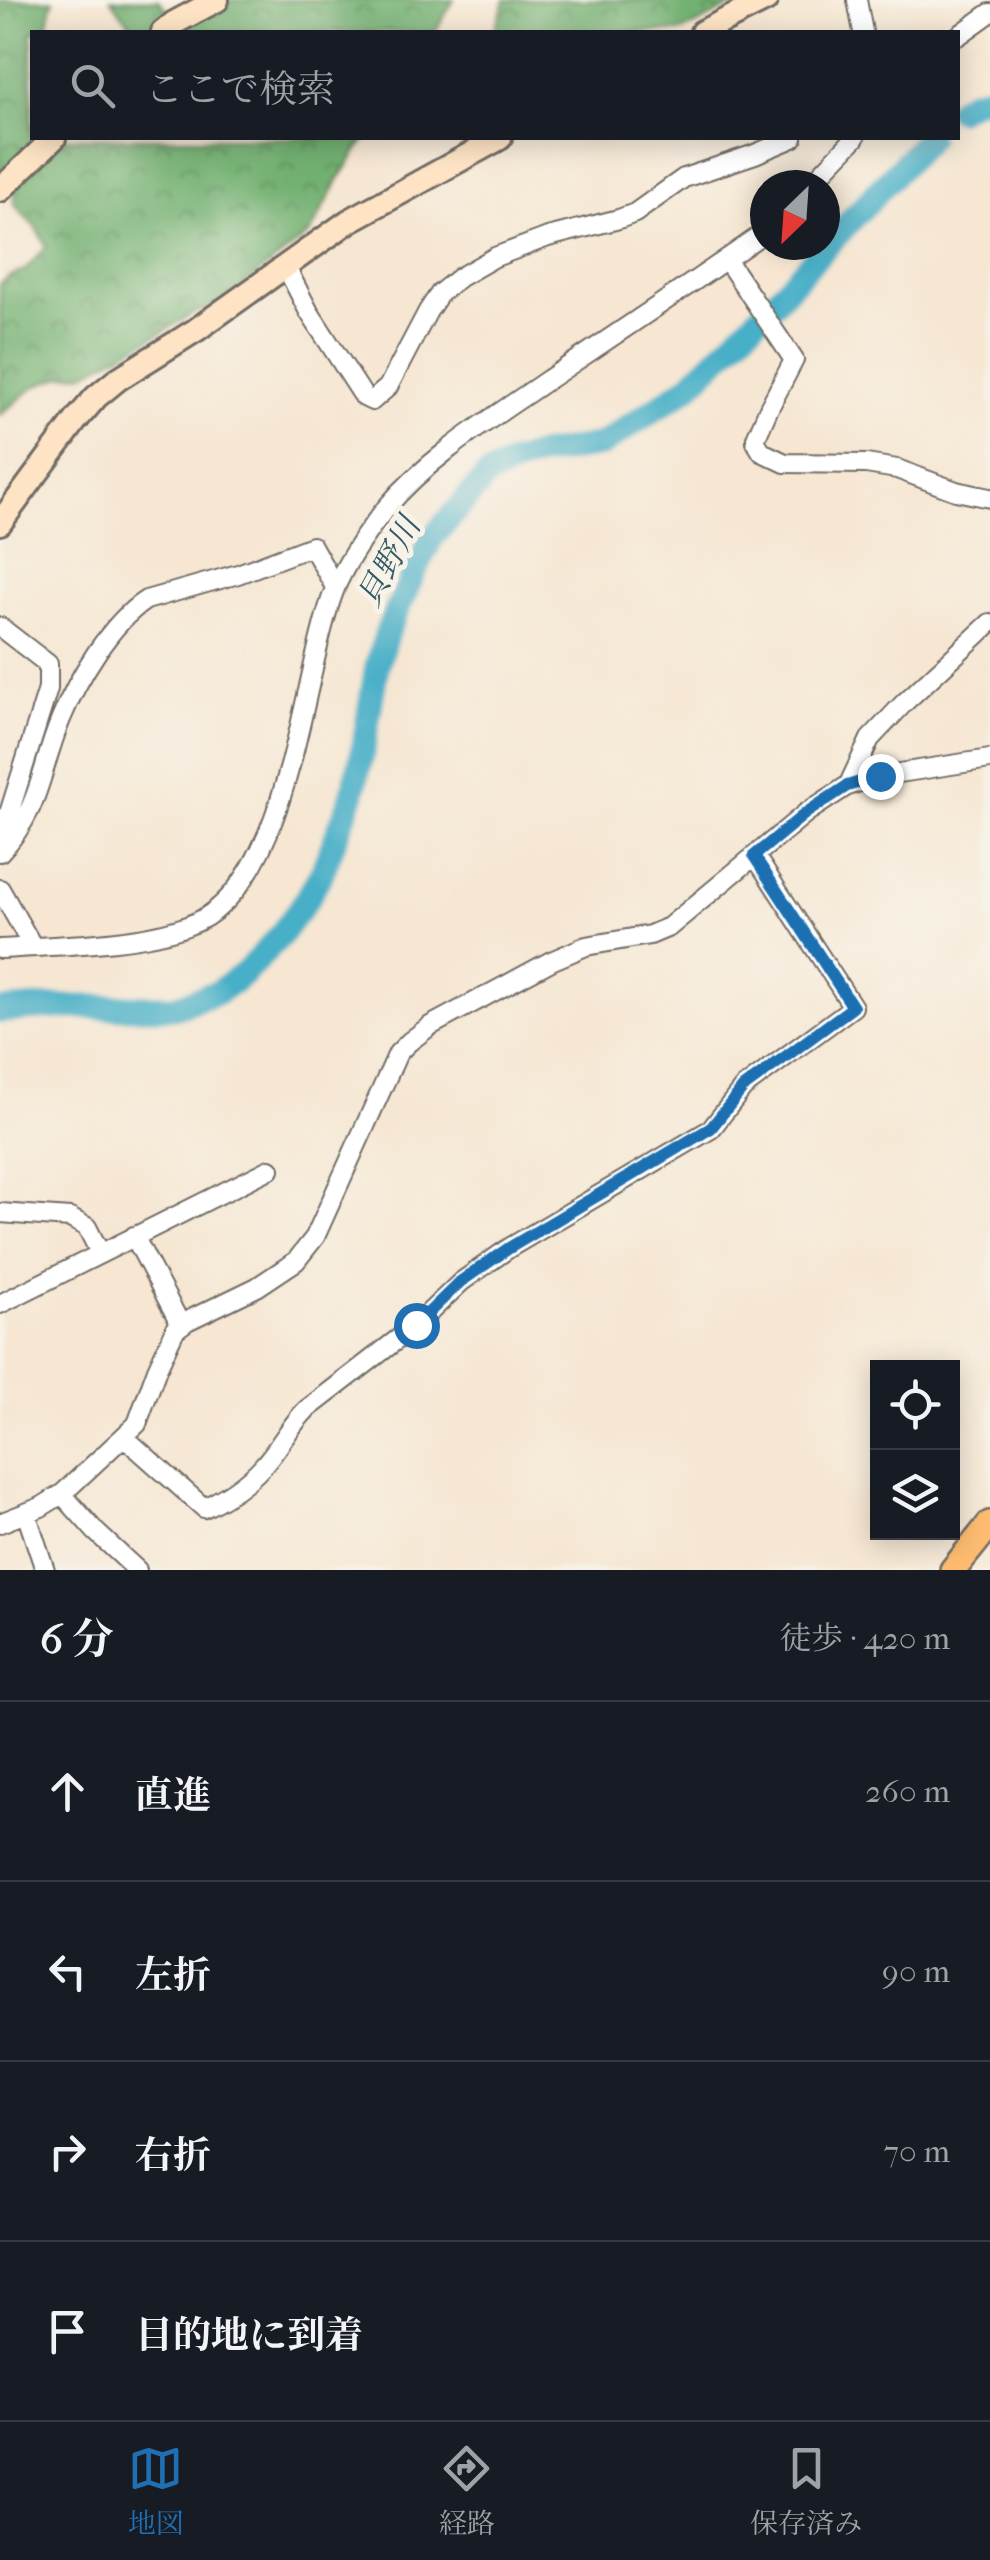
<!DOCTYPE html>
<html lang="ja">
<head>
<meta charset="utf-8">
<style>
  :root { --surface:#171b24; --page:#20242c; --text:#f1f3f6; --muted:#9ea1a6; --line:#363941; --accent:#1f6fb2 }
  body { margin:0; font-family:"IM FELL French Canon","Noto Serif JP",serif; background:var(--page); color:var(--text) }
  .controls { position:absolute; right:30px; bottom:30px; display:grid; overflow:hidden; border-radius:0px; box-shadow:0 5px 25px #0003 }
  .controls button { width:90px; height:90px; display:grid; place-items:center; padding:0; border:0; border-bottom:2px solid var(--line); background:var(--surface); color:var(--text); font:50px sans-serif }
  .compass { position:absolute; left:750px; top:170px; width:90px; height:90px; border-radius:50%; background:var(--surface); box-shadow:0 5px 25px #0003; rotate:205deg }
  .stop { position:absolute; width:30px; height:30px; margin:-22px; border:8px solid #1f6fb2; border-radius:50%; background:#fff }
  .stop.end { background:#1f6fb2; border-color:#fff; box-shadow:0 2px 10px #0008 }
  .list { margin:0; padding:0; list-style:none }
  h2 { display:flex; justify-content:space-between; align-items:center; height:130px; margin:0; padding:0 40px; font-size:42px }
  h2 small { font-size:32px; font-weight:400; color:var(--muted) }
  .list li { display:grid; grid-template-columns:65px 1fr auto; gap:30px; align-items:center; box-sizing:border-box; height:180px; padding:0 40px; border-top:2px solid var(--line) }
  .list b { display:block; font-size:38px; white-space:nowrap }
  .list em { font-size:32px; font-style:normal; color:var(--muted) }
  .icon { flex:none; width:55px; height:55px; fill:none; stroke:currentColor; stroke-width:2; stroke-linecap:round; stroke-linejoin:round }
  .map { position:relative; flex:none; width:990px; height:1570px; overflow:hidden }
  .search { position:absolute; background:var(--surface); box-shadow:0 5px 25px #0003; left:30px; right:30px; top:30px; height:110px; display:flex; align-items:center; gap:25px; box-sizing:border-box; padding:0 35px; border-radius:0px; color:var(--muted); font-size:38px }
  .sheet { height:850px; background:var(--surface) }
  nav { display:flex; justify-content:space-around; align-items:center; box-sizing:border-box; height:140px; border-top:2px solid var(--line); background:var(--surface); font-size:28px; color:var(--muted) }
  nav a { display:grid; justify-items:center; gap:5px }
  nav .on { color:var(--accent) }
  .map>svg:first-child { display:block }
  .forest { fill:url(#forest-crowns); stroke:#4e6e4e; stroke-width:2.5 }
  .lines { fill:none; stroke-linecap:round; stroke-linejoin:round }
  .river { stroke:#47afc7; stroke-width:25 }
  .street-casing { stroke:#726c65; stroke-width:22 }
  .secondary-casing { stroke:#726c65; stroke-width:28 }
  .primary-casing { stroke:#726c65; stroke-width:30 }
  .street { stroke:#fff; stroke-width:18 }
  .secondary { stroke:#fee4c5; stroke-width:22 }
  .primary { stroke:#fdbc6f; stroke-width:25 }
  .route { stroke:#1f6fb2; stroke-width:12 }
  .labels { text-anchor:middle; dominant-baseline:central; stroke-width:10; stroke-linejoin:round; paint-order:stroke }
  .water-label { font-size:32px; font-style:italic; fill:#355962; stroke:#f7f3e8 }
</style>
</head>
<body>
<div class="map">
<svg width="990" height="1570" viewBox="0 0 990 1570">
  <defs>
    <pattern id="forest-crowns" width="20" height="18" patternUnits="userSpaceOnUse" patternTransform="scale(2.5)"><rect width="20" height="18" fill="#72b071"/><path d="M2 6a3 3 0 1 1 6 0M12 15a3 3 0 1 1 6 0" fill="none" stroke="#5e8f5d"/></pattern>
  </defs>
  <rect width="100%" height="100%" fill="#f7f3e8"/>
  <filter id="ink" filterUnits="userSpaceOnUse"><feTurbulence type="fractalNoise" baseFrequency=".01" numOctaves="2"/><feDisplacementMap in="SourceGraphic" scale="20" xChannelSelector="R" yChannelSelector="G"/><feConvolveMatrix kernelMatrix="1 2 1 2 8 2 1 2 1" color-interpolation-filters="sRGB"/></filter>
  <filter id="wash" filterUnits="userSpaceOnUse"><feTurbulence type="fractalNoise" baseFrequency=".0048" numOctaves="4" result="noise"/><feDisplacementMap in="SourceGraphic" scale="40" xChannelSelector="R" yChannelSelector="G"/><feGaussianBlur stdDeviation="2.25" result="paint"/><feColorMatrix in="noise" values="0 0 0 0 0 0 0 0 0 0 0 0 0 0 0 0 0 1.4 0 .05"/><feComposite in="paint" operator="in"/></filter>
  <g filter="url(#wash)">
    <rect width="100%" height="100%" fill="#f6e6d2"/>
    <path class="forest" d="M 0,0 L 53,0 L 48,23 L 53,32 L 32,32 L 32,138 L 43,138 L 0,181 Z
      M 111,0 L 158,0 L 170,13 C 137,47 134,27 111,0 Z
      M 232,0 L 454,0 L 435,32 L 173,32 Z
      M 505,0 L 744,0 L 682,32 L 494,32 Z
      M 64,138 L 366,138 L 339,179 L 310,234 L 213,308 L 194,313 L 163,332 L 85,373 L 62,376 L 35,386 L 0,415 L 0,284 L 10,276 L 25,270 L 46,247 L 39,232 L 14,204 L 14,188 Z"/>
    <g class="lines">
      <path class="river" d="M 958,109 L 971,101 L 990,96
        M 0,1011 L 54,1007 L 174,1007 L 218,992 L 244,974 L 279,937 L 307,899 L 323,870 L 352,796 L 362,755 L 377,665 L 387,632 L 419,562 L 432,538 L 487,476 L 514,463 L 540,455 L 601,445 L 688,387 L 775,301 L 928,138"/>
    </g>
  </g>
  <g filter="url(#ink)">
    <g class="lines">
      <defs>
        <path id="street" d="M 857,0 L 863,32
          M 958,36 L 990,13
          M 810,185 L 855,138
          M 726,259 L 794,360 L 769,408 L 756,438 L 756,442 L 762,452 L 785,463 L 866,464 L 897,469 L 956,491 L 990,498
          M 285,265 L 309,312 L 364,397 L 372,401 L 388,387 L 428,311 L 440,293 L 460,277 L 495,257 L 548,237 L 619,219 L 635,213 L 684,178 L 755,154 L 793,138
          M 0,627 L 48,664 L 48,689 L 0,842
          M 848,786 L 870,739 L 905,702 L 990,623
          M 0,852 C 41,810 40,769 61,719 C 77,680 110,623 146,600 L 238,574 L 312,546 L 335,587
          M 0,889 L 33,947
          M 0,949 C 57,945 135,945 187,926 C 290,891 300,681 334,591 C 346,561 366,533 386,508 C 430,456 491,419 546,381 C 619,332 693,283 765,232
          M 0,1213 L 70,1218 L 87,1227 L 100,1253
          M 134,1236 L 181,1325
          M 0,1304 L 270,1169
          M 124,1437 L 204,1508 C 231,1495 254,1479 272,1455 C 284,1439 292,1424 306,1410 L 416,1325 L 461,1282 L 509,1248 L 711,1129 L 743,1088 L 853,1007 L 755,856
          M 62,1494 L 96,1532 L 137,1570
          M 26,1513 L 45,1570
          M 0,1523 L 41,1507 L 62,1494 L 137,1424 L 157,1369 L 175,1330 L 187,1321 L 257,1287 L 296,1261 L 315,1237 L 398,1053 L 409,1042 L 430,1026 L 551,961 L 586,946 L 650,935 L 669,927 L 806,813 L 847,786 L 880,776 L 990,759"/>
        <path id="secondary" d="M 163,32 L 174,23 L 217,0
          M 702,32 L 766,0
          M 0,190 L 54,138
          M 0,523 L 77,419 L 96,397 L 118,379 L 196,330 L 349,221 L 500,138"/>
        <path id="primary" d="M 953,1570 L 990,1524"/>
      </defs>
      <use href="#street" class="street-casing"/>
      <use href="#secondary" class="secondary-casing"/>
      <use href="#primary" class="primary-casing"/>
      <use href="#street" class="street"/>
      <use href="#secondary" class="secondary"/>
      <use href="#primary" class="primary"/>
    </g>
  </g>
  <g class="lines" filter="url(#ink)">
    <path class="route" d="M 416,1325 L 460,1282 L 509,1248 L 711,1128 L 743,1088 L 853,1007 L 754,856 L 806,813 L 847,786 L 880,776"/>
  </g>
  <g class="labels">
    <g class="water-label">
      <text transform="translate(389 562) rotate(-62)">貝野川</text>
    </g>
  </g>
</svg>
<div class="controls">
<button><svg class="icon" aria-label="locate" viewBox="0 0 24 24"><circle cx="12" cy="12" r="6"/><path d="M12 2v4M12 18v4M2 12h4M18 12h4"/></svg></button>
<button><svg class="icon" aria-label="layers" viewBox="0 0 24 24"><path d="M12 4l9 5-9 5-9-5zM3 14l9 5 9-5"/></svg></button>
</div>
<svg class="compass" viewBox="-18 -18 36 36"><path d="M0-13l5 13h-10z" fill="#e53935"/><path d="M0 13l5-13h-10z" fill="#9ea1a6"/></svg>
<div class="stop" style="left:416px;top:1325px"></div>
<div class="stop end" style="left:880px;top:776px"></div>
<div class="search"><svg class="icon" aria-label="search" viewBox="0 0 24 24"><circle cx="10" cy="10" r="6"/><path d="M15 15l6 6"/></svg>ここで検索</div>
</div>
<section class="sheet">
<h2>6 分<small>徒歩 · 420 m</small></h2>
<ul class="list">
<li><svg class="icon" aria-label="ahead" viewBox="0 0 24 24"><path d="M12 20V5M6 11l6-6 6 6"/></svg><div><b>直進</b></div><em>260 m</em></li>
<li><svg class="icon" aria-label="left" viewBox="0 0 24 24"><path d="M17 20v-9H6M10 6l-5 5 5 5"/></svg><div><b>左折</b></div><em>90 m</em></li>
<li><svg class="icon" aria-label="right" viewBox="0 0 24 24"><path d="M7 20v-9h11M14 6l5 5-5 5"/></svg><div><b>右折</b></div><em>70 m</em></li>
<li><svg class="icon" aria-label="arrive" viewBox="0 0 24 24"><path d="M6 21V4h12l-3 4 3 4H6"/></svg><div><b>目的地に到着</b></div></li>
</ul>
</section>
<nav>
<a class="on"><svg class="icon" aria-label="map" viewBox="0 0 24 24"><path d="M3 6l6-2 6 2 6-2v14l-6 2-6-2-6 2zM9 4v14M15 6v14"/></svg>地図</a>
<a><svg class="icon" aria-label="directions" viewBox="0 0 24 24"><path d="M12 3l9 9-9 9-9-9zM9 14v-3h6M13 9l2 2-2 2"/></svg>経路</a>
<a><svg class="icon" aria-label="saved" viewBox="0 0 24 24"><path d="M7 4h10v16l-5-4-5 4z"/></svg>保存済み</a>
</nav>
</body>
</html>
